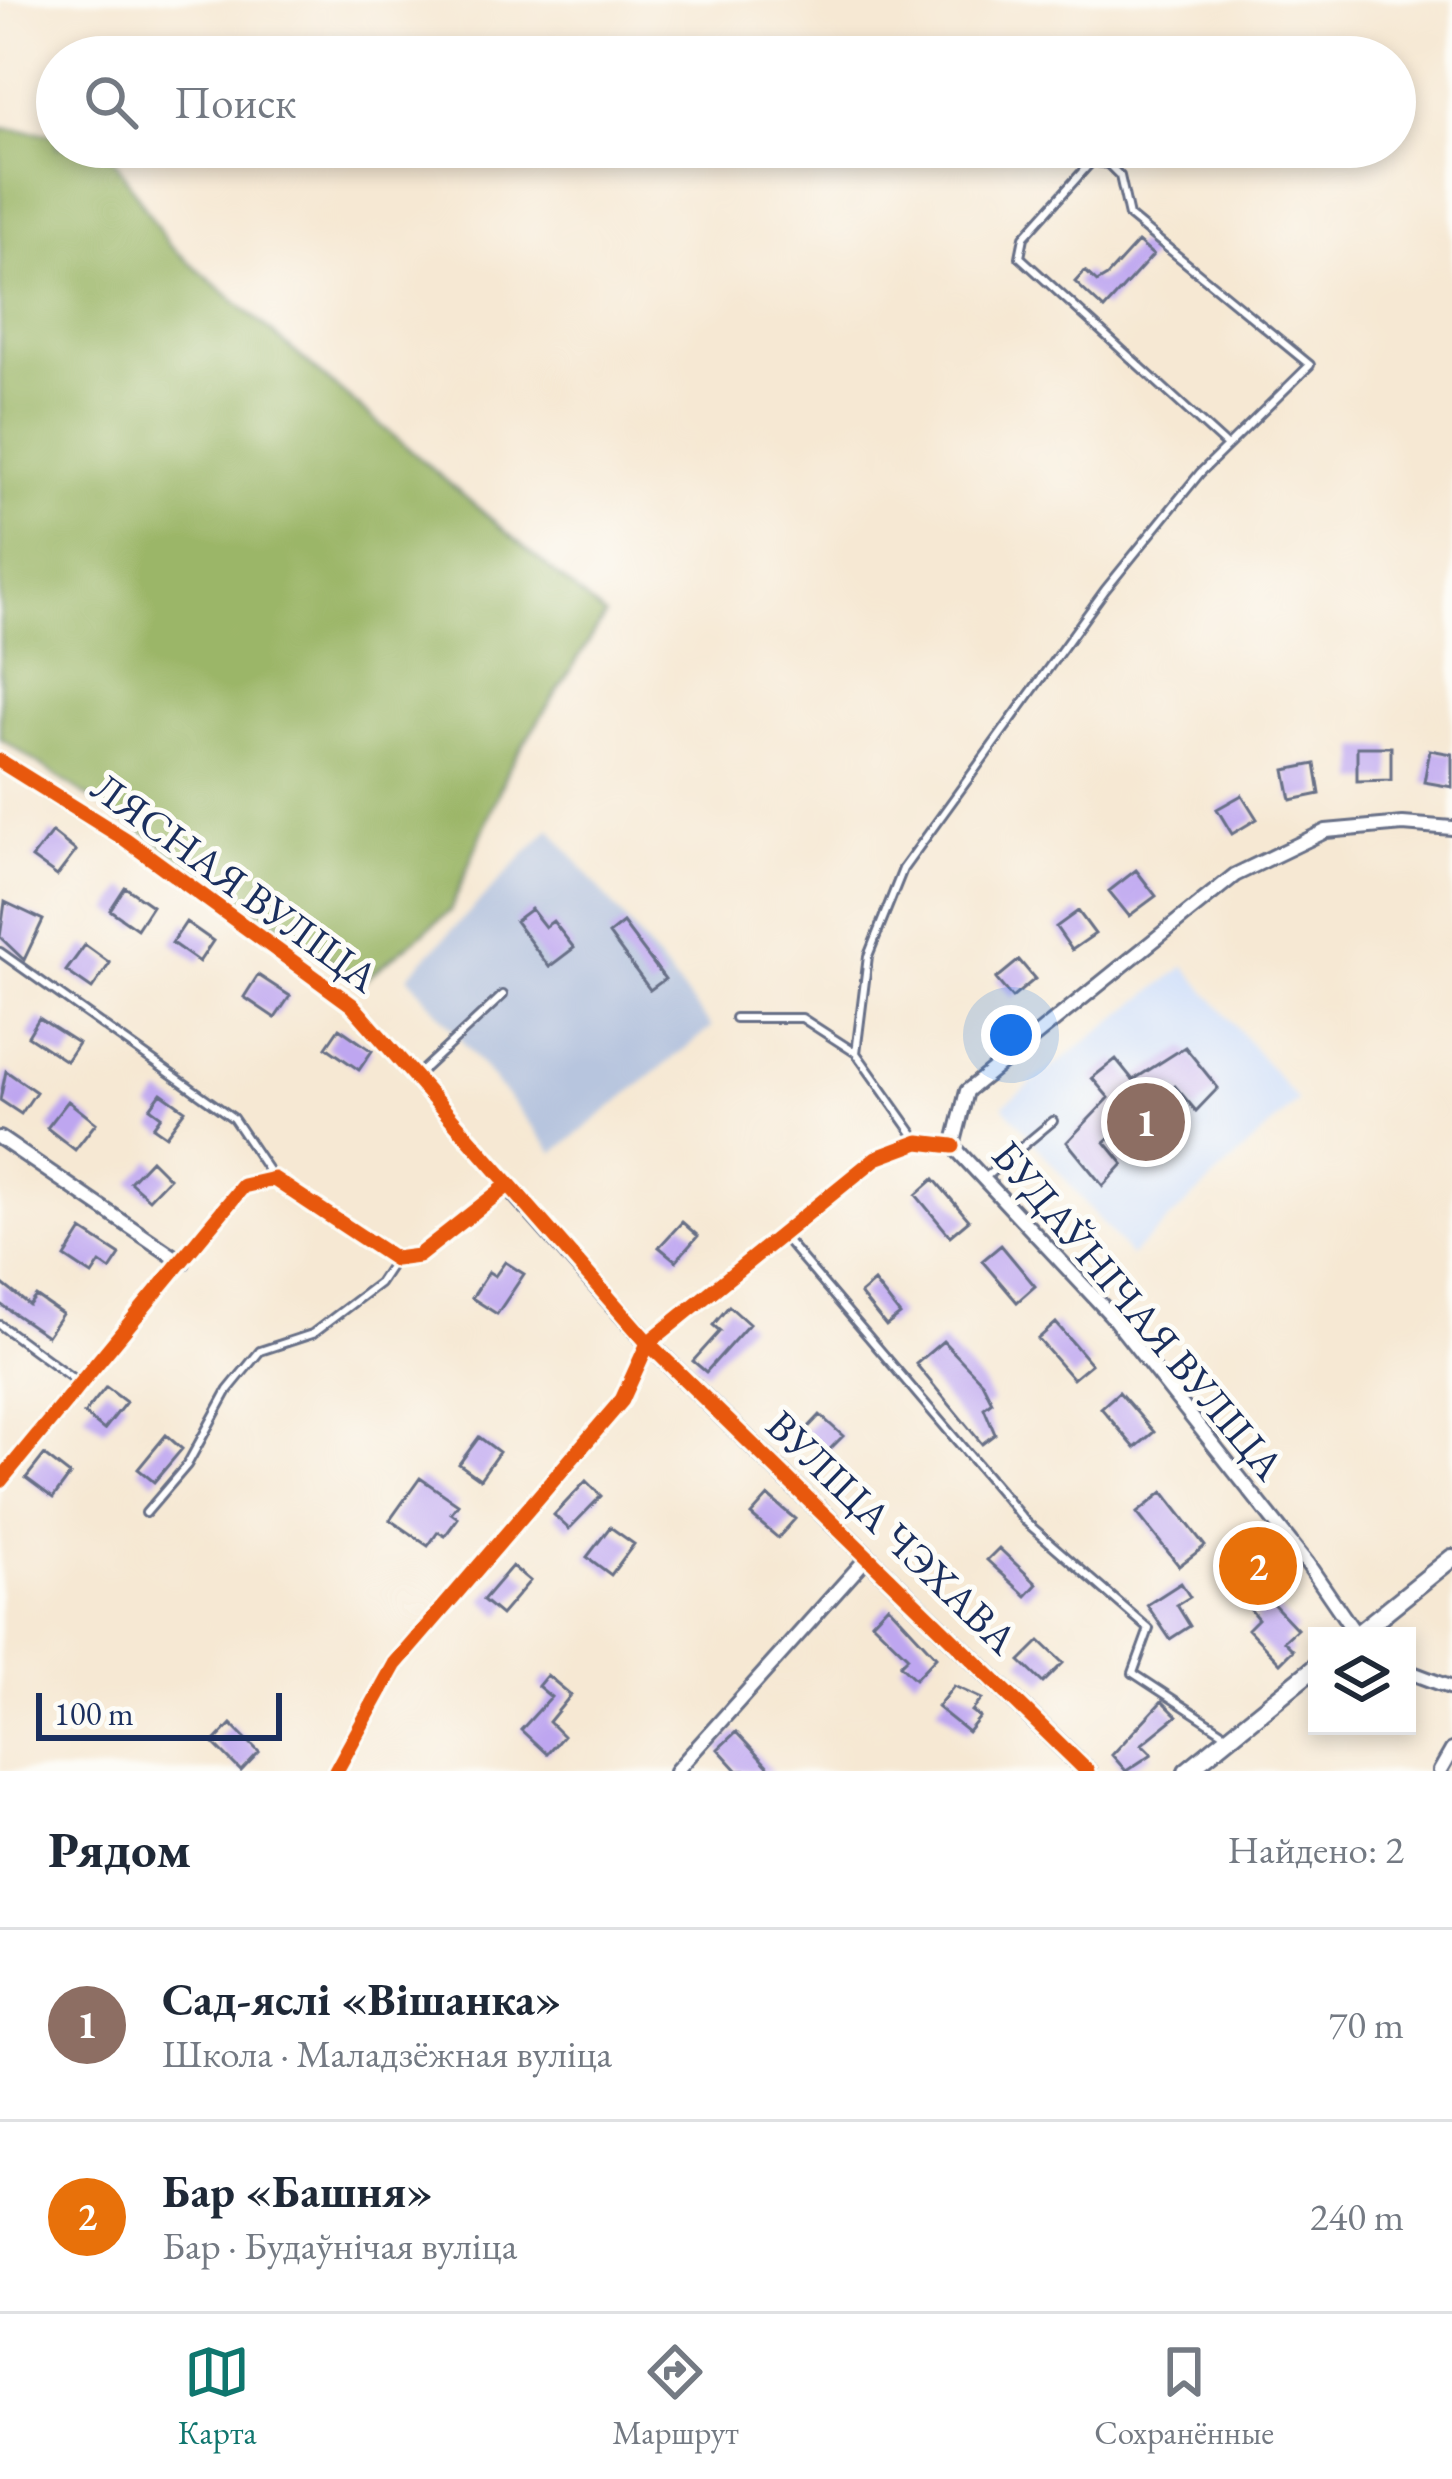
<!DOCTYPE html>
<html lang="ru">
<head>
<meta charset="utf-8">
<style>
  :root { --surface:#fff; --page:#f6f6f7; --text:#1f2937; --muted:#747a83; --line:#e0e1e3; --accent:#0f766e }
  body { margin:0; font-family:"EB Garamond",serif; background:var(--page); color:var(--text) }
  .controls { position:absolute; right:36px; bottom:36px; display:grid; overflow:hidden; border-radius:0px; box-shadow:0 6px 18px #0003 }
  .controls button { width:108px; height:108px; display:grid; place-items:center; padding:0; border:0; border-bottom:3px solid var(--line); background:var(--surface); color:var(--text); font:60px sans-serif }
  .scale { position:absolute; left:36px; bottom:30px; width:246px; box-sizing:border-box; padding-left:12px; border:6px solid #1b2f5e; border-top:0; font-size:33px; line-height:42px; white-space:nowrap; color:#1b2f5e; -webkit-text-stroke:9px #fdfcf7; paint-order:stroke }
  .you { position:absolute; left:1011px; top:1035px; width:42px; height:42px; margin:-30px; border:9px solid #fff; border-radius:50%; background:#1a73e8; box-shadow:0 0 0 18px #1a73e833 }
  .badge { display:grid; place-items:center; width:78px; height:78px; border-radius:50%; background:var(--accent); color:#fff; font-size:39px; font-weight:700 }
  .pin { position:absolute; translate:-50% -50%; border:6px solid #fff; box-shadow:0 3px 12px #0006 }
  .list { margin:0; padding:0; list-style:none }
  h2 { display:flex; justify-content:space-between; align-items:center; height:156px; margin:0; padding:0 48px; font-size:51px }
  h2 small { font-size:39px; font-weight:400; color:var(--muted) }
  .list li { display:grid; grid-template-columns:78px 1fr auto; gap:36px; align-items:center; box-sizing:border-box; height:192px; padding:0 48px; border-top:3px solid var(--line) }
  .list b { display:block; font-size:45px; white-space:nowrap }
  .list p { margin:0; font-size:39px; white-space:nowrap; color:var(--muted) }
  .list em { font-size:39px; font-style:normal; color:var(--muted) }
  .icon { flex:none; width:66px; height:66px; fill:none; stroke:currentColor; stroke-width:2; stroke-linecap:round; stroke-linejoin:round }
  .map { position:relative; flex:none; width:1452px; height:1771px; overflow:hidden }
  .search { position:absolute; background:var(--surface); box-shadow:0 6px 18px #0003; left:36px; right:36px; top:36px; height:132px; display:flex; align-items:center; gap:30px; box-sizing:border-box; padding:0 42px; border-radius:66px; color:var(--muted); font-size:45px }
  .sheet { height:540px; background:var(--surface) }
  nav { display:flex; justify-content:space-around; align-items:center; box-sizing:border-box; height:168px; border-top:3px solid var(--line); background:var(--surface); font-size:33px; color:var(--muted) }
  nav a { display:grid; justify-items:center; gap:6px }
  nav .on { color:var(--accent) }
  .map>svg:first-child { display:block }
  .built { fill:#cbdcf9 }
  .industrial { fill:#b7c5de }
  .forest { fill:#9bb667; stroke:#5b7262; stroke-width:3 }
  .building { fill:#bea6f0 }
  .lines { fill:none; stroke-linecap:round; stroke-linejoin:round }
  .service-casing { stroke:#687087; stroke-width:12 }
  .minor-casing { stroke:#687087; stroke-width:18 }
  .tertiary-casing { stroke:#687087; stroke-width:22 }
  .service { stroke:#fff; stroke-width:6 }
  .minor { stroke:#fff; stroke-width:12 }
  .tertiary { stroke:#fff; stroke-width:16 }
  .cycleway-casing { stroke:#fdfcf7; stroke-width:22 }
  .cycleway { stroke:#e8590c; stroke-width:15 }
  .labels { text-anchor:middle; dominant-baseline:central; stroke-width:10; stroke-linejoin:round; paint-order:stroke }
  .street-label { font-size:42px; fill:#1b2f5e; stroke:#fdfcf7 }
</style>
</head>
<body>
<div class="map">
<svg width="1452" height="1771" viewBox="0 0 1452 1771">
  <rect width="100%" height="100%" fill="#fdfcf7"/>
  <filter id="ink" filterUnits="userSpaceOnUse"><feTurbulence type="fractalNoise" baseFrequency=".00833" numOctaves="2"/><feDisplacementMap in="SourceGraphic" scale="24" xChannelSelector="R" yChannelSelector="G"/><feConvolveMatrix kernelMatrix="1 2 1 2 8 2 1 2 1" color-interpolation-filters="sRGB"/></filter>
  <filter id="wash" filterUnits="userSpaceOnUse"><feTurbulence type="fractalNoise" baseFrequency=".004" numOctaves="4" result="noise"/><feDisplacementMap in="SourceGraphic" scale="48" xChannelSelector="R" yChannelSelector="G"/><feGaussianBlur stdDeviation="2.7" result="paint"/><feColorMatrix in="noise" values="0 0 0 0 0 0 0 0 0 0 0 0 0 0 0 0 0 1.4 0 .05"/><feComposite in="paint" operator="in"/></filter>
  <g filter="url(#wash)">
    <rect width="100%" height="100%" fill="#f6e8d3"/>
    <path class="built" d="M 1185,966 L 1298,1101 L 1130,1256 L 1003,1105 Z"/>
    <path class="industrial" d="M 550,828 L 712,1027 L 554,1153 L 408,976 Z"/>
    <path class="forest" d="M 0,128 L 57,134 L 57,147 L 106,147 L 169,245 L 605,616 L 508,769 L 450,911 L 363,981 L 0,738 Z"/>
    <g id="blocks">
      <path class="building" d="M 1138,242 L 1153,255 L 1104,309 L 1075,282 L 1085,271 L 1097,282 L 1107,276 Z
        M 1357,747 L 1391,747 L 1391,780 L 1357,781 Z
        M 1430,750 L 1452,754 L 1452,787 L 1424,782 Z
        M 1315,764 L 1320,794 L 1291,800 L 1285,770 Z
        M 1242,795 L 1257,819 L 1232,834 L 1217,809 Z
        M 52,832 L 76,851 L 57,876 L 32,858 Z
        M 1136,870 L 1156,896 L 1129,916 L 1109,891 Z
        M 125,887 L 152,906 L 137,929 L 110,910 Z
        M 5,902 L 43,920 L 24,960 L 0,937 Z
        M 531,909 L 545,927 L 553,921 L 574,948 L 549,967 L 515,921 Z
        M 1078,911 L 1095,934 L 1072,950 L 1056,927 Z
        M 186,922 L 213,941 L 199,962 L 172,943 Z
        M 623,923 L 665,979 L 650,990 L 609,934 Z
        M 85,945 L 110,963 L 92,989 L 66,971 Z
        M 1019,960 L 1035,979 L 1012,998 L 996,979 Z
        M 258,975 L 290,996 L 275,1018 L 244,997 Z
        M 39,1018 L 78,1043 L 66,1061 L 28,1036 Z
        M 339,1028 L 372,1051 L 359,1070 L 326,1047 Z
        M 1185,1047 L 1218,1088 L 1196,1111 L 1175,1086 L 1151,1106 L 1169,1128 L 1149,1149 L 1128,1123 L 1105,1142 L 1123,1164 L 1103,1186 L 1067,1142 L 1109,1098 L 1092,1078 L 1116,1059 L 1133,1080 Z
        M 6,1071 L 36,1092 L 21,1114 L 0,1100 Z
        M 161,1093 L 185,1110 L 166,1136 L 153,1127 L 161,1116 L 150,1108 Z
        M 68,1101 L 96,1123 L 75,1150 L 47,1128 Z
        M 151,1160 L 169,1178 L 149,1199 L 130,1182 Z
        M 934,1179 L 969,1220 L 950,1236 L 916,1195 Z
        M 682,1222 L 698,1236 L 676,1261 L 659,1247 Z
        M 82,1230 L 120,1255 L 110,1270 L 100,1263 L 92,1275 L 65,1257 Z
        M 1001,1245 L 1035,1286 L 1017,1302 L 982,1261 Z
        M 505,1262 L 524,1274 L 497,1314 L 472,1298 L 489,1272 L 495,1276 Z
        M 0,1282 L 29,1305 L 36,1296 L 62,1314 L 47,1336 L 0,1304 Z
        M 874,1282 L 900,1315 L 886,1326 L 860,1294 Z
        M 729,1306 L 749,1324 L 706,1372 L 693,1361 L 720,1331 L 713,1325 Z
        M 1056,1323 L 1091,1364 L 1073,1379 L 1038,1339 Z
        M 943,1341 L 982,1382 L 992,1402 L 984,1408 L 995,1434 L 982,1444 L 916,1364 Z
        M 106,1387 L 126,1402 L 104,1430 L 84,1414 Z
        M 1119,1392 L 1154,1432 L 1135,1448 L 1101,1408 Z
        M 820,1415 L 843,1436 L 826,1453 L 804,1432 Z
        M 166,1435 L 182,1449 L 154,1482 L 138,1469 Z
        M 479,1437 L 499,1452 L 480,1479 L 459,1464 Z
        M 44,1455 L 70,1475 L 53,1498 L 26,1478 Z
        M 420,1478 L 458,1504 L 451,1513 L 458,1518 L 445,1536 L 438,1532 L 428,1546 L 390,1520 Z
        M 586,1481 L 601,1496 L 569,1529 L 554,1515 Z
        M 1163,1492 L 1205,1546 L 1179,1566 L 1137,1513 Z
        M 768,1496 L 795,1519 L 778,1538 L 751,1515 Z
        M 610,1527 L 634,1544 L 611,1575 L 587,1557 Z
        M 999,1548 L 1037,1584 L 1026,1596 L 987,1560 Z
        M 1249,1549 L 1274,1581 L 1261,1591 L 1297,1629 L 1284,1641 L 1293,1650 L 1280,1663 L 1248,1629 L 1258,1619 L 1220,1572 Z
        M 512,1566 L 530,1581 L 501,1615 L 483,1600 Z
        M 1181,1583 L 1190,1597 L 1177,1605 L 1190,1626 L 1170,1639 L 1147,1605 Z
        M 888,1605 L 936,1657 L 915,1679 L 900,1665 L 908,1657 L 872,1622 Z
        M 1040,1641 L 1063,1663 L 1043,1683 L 1020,1661 Z
        M 547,1675 L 571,1695 L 549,1722 L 563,1736 L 547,1754 L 521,1730 L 551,1697 L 538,1686 Z
        M 954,1686 L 982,1699 L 972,1711 L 980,1717 L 968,1732 L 937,1707 Z
        M 1162,1701 L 1177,1716 L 1142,1744 L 1152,1754 L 1126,1771 L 1112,1755 Z
        M 231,1724 L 259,1752 L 241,1771 L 213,1743 Z
        M 736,1732 L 772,1771 L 738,1771 L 718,1749 Z"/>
    </g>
  </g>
  <g filter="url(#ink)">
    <use href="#blocks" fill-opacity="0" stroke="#687087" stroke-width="3"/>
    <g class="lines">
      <defs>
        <path id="service" d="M 0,952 L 233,1118 L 272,1176
          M 735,1018 L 802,1018 L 856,1053 L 919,1142
          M 856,1053 L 868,956 L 903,869 L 1105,590 L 1200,473 L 1310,365 L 1129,216 L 1120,176 L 1108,164 L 1092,161 L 1024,237 L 1020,257 L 1227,446
          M 415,1077 L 503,995
          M 987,1176 L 1053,1121
          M 783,1236 L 1025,1521 L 1149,1629 L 1133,1673 L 1229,1736
          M 0,1325 L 79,1383
          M 146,1513 L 187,1465 L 228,1390 L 260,1351 L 312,1334 L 379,1283 L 395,1259"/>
        <path id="minor" d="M 0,761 L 125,839 L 352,1005 L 508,1185 L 418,1256 L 395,1259 L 274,1179 L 243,1186 L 0,1481
          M 0,1138 L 183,1263
          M 953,1146 L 1110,1314 L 1307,1563 L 1357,1636
          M 953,1146 L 967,1091 L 1235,875 L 1326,831 L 1403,824 L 1452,828
          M 1407,1671 L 1452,1688
          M 336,1771 L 395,1664 L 622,1400 L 648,1343 L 876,1158 L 919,1142 L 953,1146
          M 676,1771 L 865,1560
          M 1440,1771 L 1452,1750"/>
        <path id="tertiary" d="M 508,1185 L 648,1343 L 1087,1771
          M 1355,1636 L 1452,1558
          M 1187,1771 L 1317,1666"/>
      </defs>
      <use href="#service" class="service-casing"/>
      <use href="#minor" class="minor-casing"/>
      <use href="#tertiary" class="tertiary-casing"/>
      <use href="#service" class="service"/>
      <use href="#minor" class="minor"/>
      <use href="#tertiary" class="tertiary"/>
      <defs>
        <path id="cycleway" d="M 0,761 L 125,839 L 352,1005 L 648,1343 L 1087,1771
          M 0,1481 L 243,1186 L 274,1179 L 395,1259 L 418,1256 L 508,1185
          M 336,1771 L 395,1664 L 622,1400 L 648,1343 L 876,1158 L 919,1142 L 953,1146"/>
      </defs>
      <use href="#cycleway" class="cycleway-casing"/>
      <use href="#cycleway" class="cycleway"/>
    </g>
  </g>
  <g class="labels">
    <g class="street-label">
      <text transform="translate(235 882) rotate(36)">ЛЯСНАЯ ВУЛІЦА</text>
      <text transform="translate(1138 1310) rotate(50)">БУДАЎНІЧАЯ ВУЛІЦА</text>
      <text transform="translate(892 1532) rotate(44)">ВУЛІЦА ЧЭХАВА</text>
    </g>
  </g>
</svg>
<div class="controls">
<button><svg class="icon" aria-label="layers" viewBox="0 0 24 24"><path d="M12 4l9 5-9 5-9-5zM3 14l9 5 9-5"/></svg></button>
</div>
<div class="scale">100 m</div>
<div class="you"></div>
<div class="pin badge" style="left:1146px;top:1122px;background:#8d6e63">1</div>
<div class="pin badge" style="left:1258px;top:1566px;background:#e8710a">2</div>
<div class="search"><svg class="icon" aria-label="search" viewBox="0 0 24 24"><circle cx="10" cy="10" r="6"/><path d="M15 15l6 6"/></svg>Поиск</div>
</div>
<section class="sheet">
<h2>Рядом<small>Найдено: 2</small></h2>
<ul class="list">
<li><span class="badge" style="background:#8d6e63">1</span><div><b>Сад-яслі «Вішанка»</b><p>Школа · Маладзёжная вуліца</p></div><em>70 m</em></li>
<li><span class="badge" style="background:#e8710a">2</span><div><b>Бар «Башня»</b><p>Бар · Будаўнічая вуліца</p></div><em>240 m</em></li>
</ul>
</section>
<nav>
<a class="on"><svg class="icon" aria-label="map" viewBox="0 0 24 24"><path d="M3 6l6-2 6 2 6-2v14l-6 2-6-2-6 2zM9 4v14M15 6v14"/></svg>Карта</a>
<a><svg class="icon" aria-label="directions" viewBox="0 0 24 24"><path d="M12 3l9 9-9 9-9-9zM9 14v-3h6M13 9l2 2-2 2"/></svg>Маршрут</a>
<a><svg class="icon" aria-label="saved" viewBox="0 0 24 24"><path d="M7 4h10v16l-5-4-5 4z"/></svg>Сохранённые</a>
</nav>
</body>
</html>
